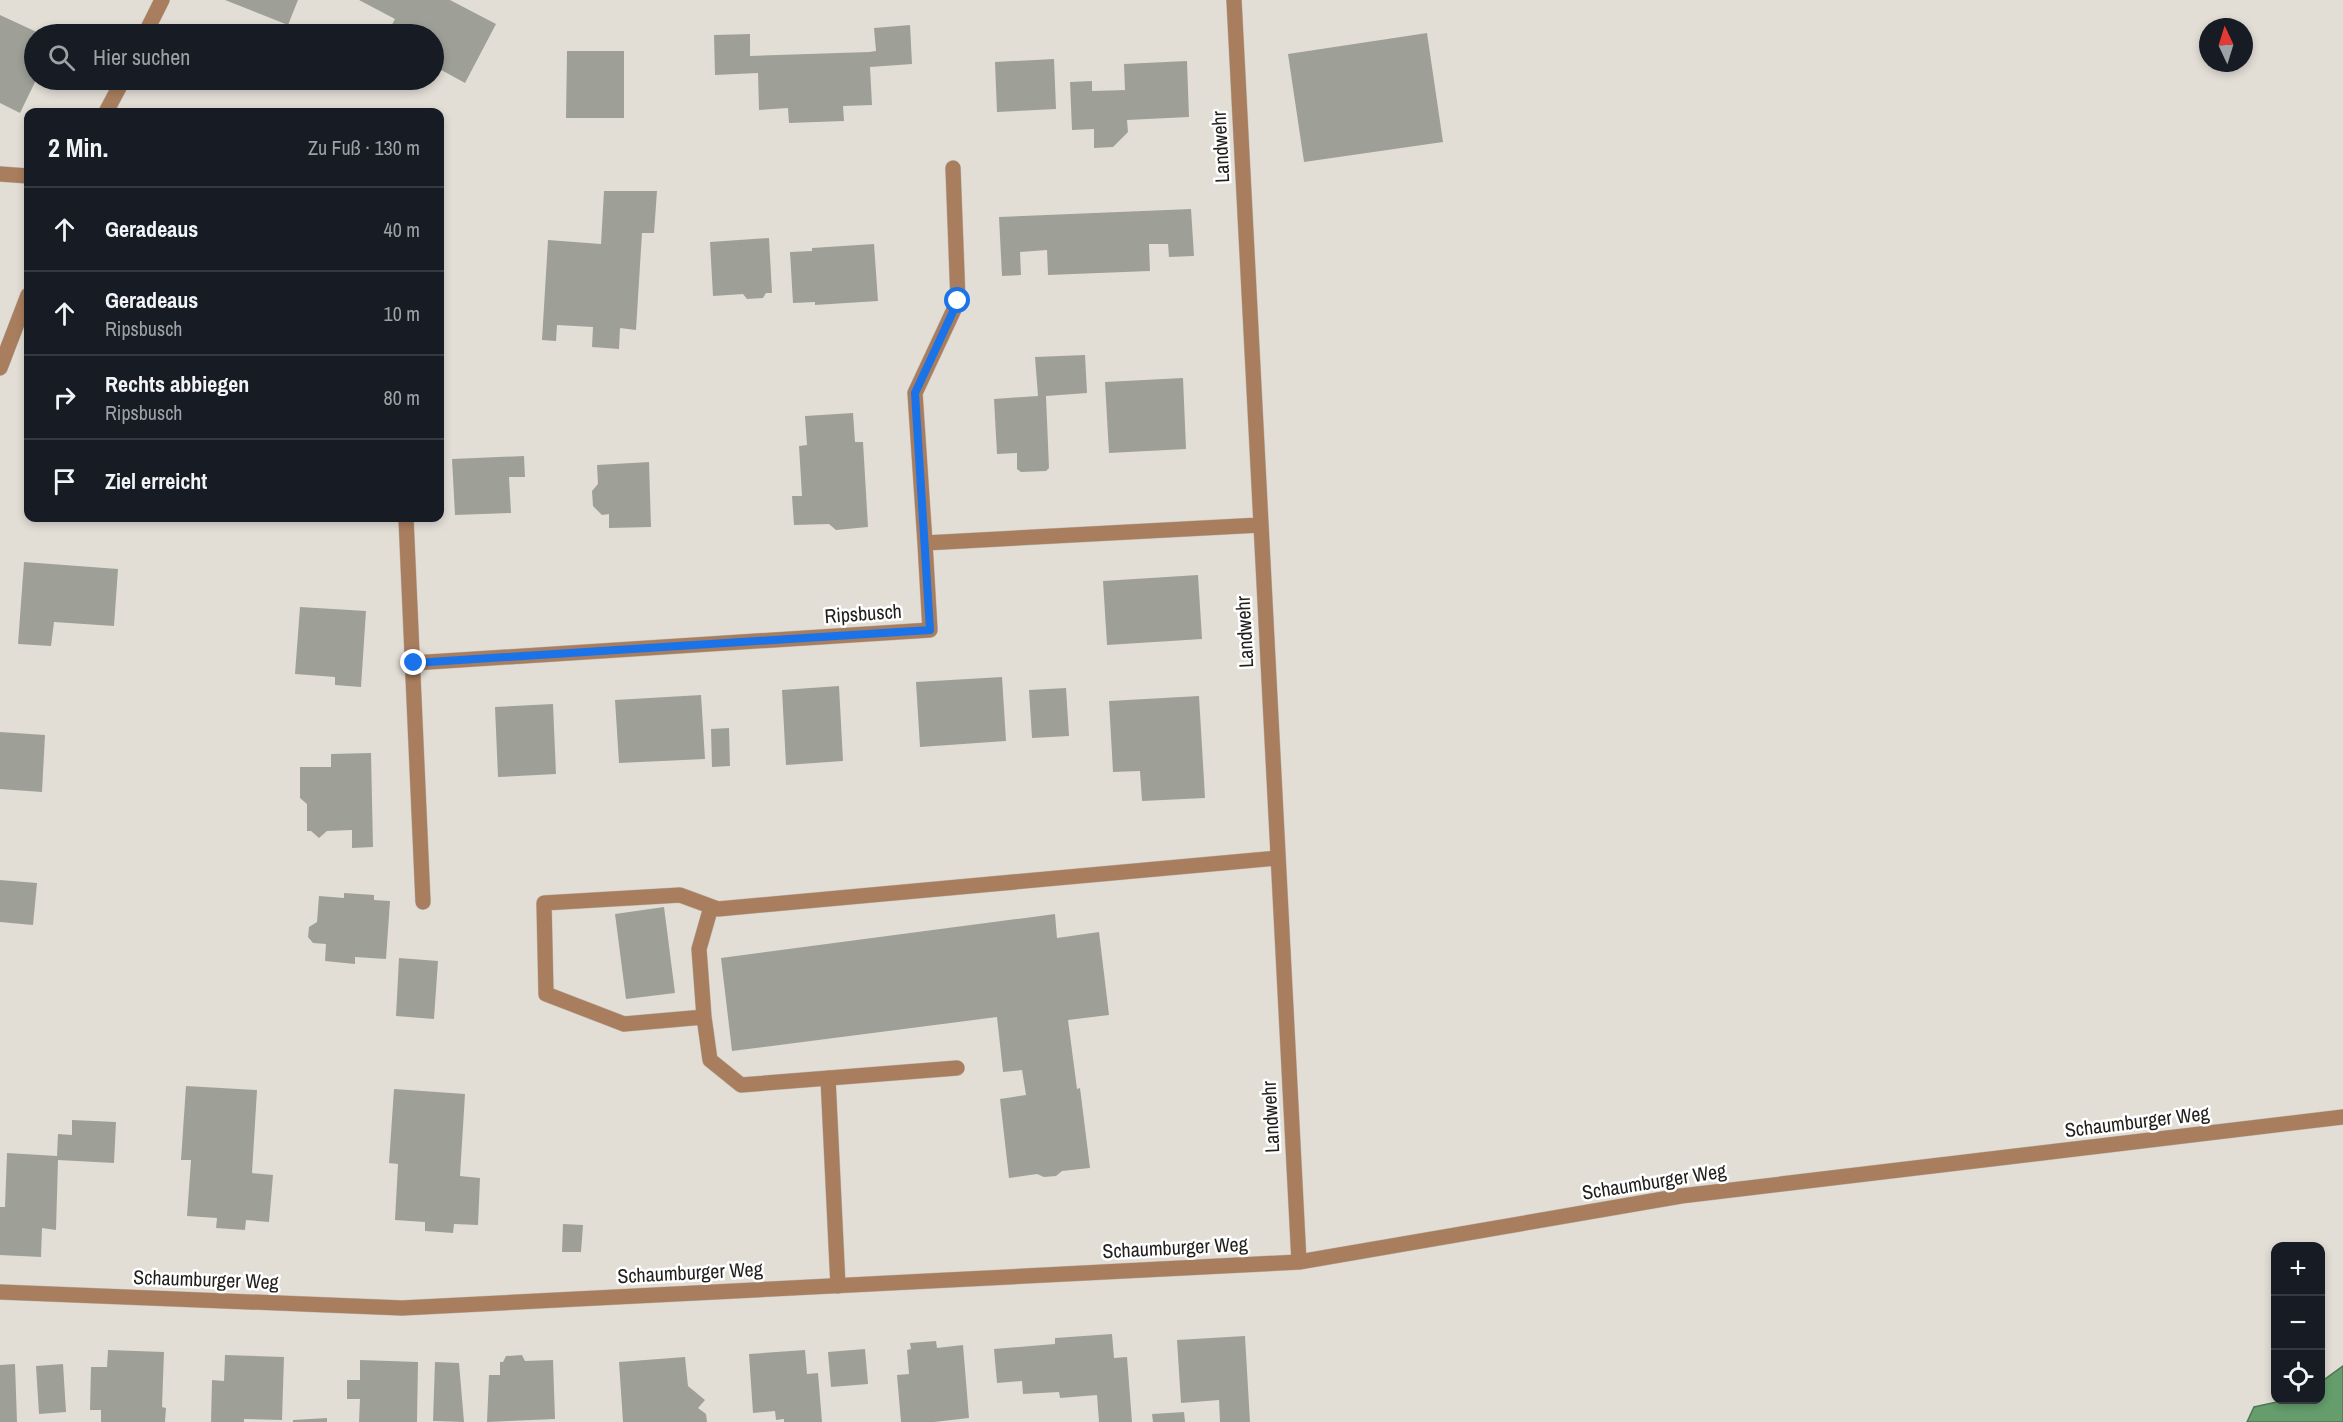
<!DOCTYPE html>
<html lang="de">
<head>
<meta charset="utf-8">
<style>
  :root { --surface:#171b24; --page:#20242c; --text:#f1f3f6; --muted:#9ea1a6; --line:#363941 }
  body { margin:0; font-family:"Archivo Narrow",sans-serif; background:var(--page); color:var(--text) }
  .controls { position:absolute; right:18px; bottom:18px; display:grid; overflow:hidden; border-radius:12px; box-shadow:0 3px 9px #0003 }
  .controls button { width:54px; height:54px; display:grid; place-items:center; padding:0; border:0; border-bottom:2px solid var(--line); background:var(--surface); color:var(--text); font:30px sans-serif }
  .compass { position:absolute; left:2199px; top:18px; width:54px; height:54px; border-radius:50%; background:var(--surface); box-shadow:0 3px 9px #0003; rotate:356deg }
  .stop { position:absolute; width:18px; height:18px; margin:-14px; border:4px solid #1a73e8; border-radius:50%; background:#fff }
  .stop.end { background:#1a73e8; border-color:#fff; box-shadow:0 2px 6px #0008 }
  .list { margin:0; padding:0; list-style:none }
  h2 { display:flex; justify-content:space-between; align-items:center; height:78px; margin:0; padding:0 24px; font-size:26px }
  h2 small { font-size:20px; font-weight:400; color:var(--muted) }
  .list li { display:grid; grid-template-columns:39px 1fr auto; gap:18px; align-items:center; box-sizing:border-box; height:84px; padding:0 24px; border-top:2px solid var(--line) }
  .list b { display:block; font-size:22px; white-space:nowrap }
  .list p { margin:0; font-size:20px; white-space:nowrap; color:var(--muted) }
  .list em { font-size:20px; font-style:normal; color:var(--muted) }
  .icon { flex:none; width:33px; height:33px; fill:none; stroke:currentColor; stroke-width:2; stroke-linecap:round; stroke-linejoin:round }
  .map { position:relative; flex:none; width:2343px; height:1422px; overflow:hidden }
  .search { position:absolute; background:var(--surface); box-shadow:0 3px 9px #0003; left:24px; top:24px; width:420px; height:66px; display:flex; align-items:center; gap:15px; box-sizing:border-box; padding:0 21px; border-radius:33px; color:var(--muted); font-size:22px }
  .panel { position:absolute; background:var(--surface); box-shadow:0 3px 9px #0003; left:24px; top:108px; width:420px; height:414px; border-radius:12px }
  .map>svg:first-child { display:block }
  .water { fill:#659e6c; stroke:#507854; stroke-width:1.5 }
  .building { fill:#9ea098 }
  .lines { fill:none; stroke-linecap:round; stroke-linejoin:round }
  .service-casing { stroke:#bfbcb5; stroke-width:16 }
  .minor-casing { stroke:#bfbcb5; stroke-width:16 }
  .service { stroke:#a97e5e; stroke-width:15 }
  .minor { stroke:#a97e5e; stroke-width:15 }
  .route { stroke:#1a73e8; stroke-width:8 }
  .labels { text-anchor:middle; dominant-baseline:central; stroke-width:5; stroke-linejoin:round; paint-order:stroke }
  .street-label { font-size:20px; fill:#201f1c; stroke:#fff }
</style>
</head>
<body>
<div class="map">
<svg width="2343" height="1422" viewBox="0 0 2343 1422">
  <rect width="100%" height="100%" fill="#e2ded6"/>
  <path class="water" d="M 2343,1366 L 2343,1422 L 2247,1422 L 2254,1407 L 2286,1400 L 2320,1400 L 2321,1382 Z"/>
  <path class="building" d="M 225,0 L 298,0 L 288,25 Z
    M 359,0 L 450,0 L 496,24 L 465,83 L 434,66 L 437,61 L 434,59 L 434,34 L 387,34 L 395,19 Z
    M 0,15 L 41,34 L 34,34 L 34,80 L 36,80 L 20,113 L 0,103 Z
    M 910,25 L 912,64 L 870,67 L 872,105 L 843,106 L 844,121 L 789,123 L 788,108 L 759,110 L 758,73 L 715,75 L 714,35 L 750,34 L 750,56 L 869,52 L 876,51 L 874,28 Z
    M 1427,33 L 1443,142 L 1304,162 L 1288,54 Z
    M 567,51 L 624,51 L 624,118 L 566,118 Z
    M 1054,59 L 1056,109 L 997,112 L 995,62 Z
    M 1187,61 L 1189,117 L 1127,120 L 1128,132 L 1113,147 L 1094,148 L 1094,129 L 1072,130 L 1070,82 L 1092,81 L 1092,91 L 1125,90 L 1124,64 Z
    M 604,191 L 657,191 L 654,233 L 642,233 L 636,330 L 620,328 L 619,349 L 592,347 L 593,327 L 557,325 L 556,341 L 542,340 L 548,240 L 601,244 Z
    M 1191,209 L 1194,256 L 1169,257 L 1168,244 L 1149,244 L 1150,271 L 1048,275 L 1047,250 L 1020,252 L 1021,275 L 1002,276 L 999,217 Z
    M 769,238 L 772,293 L 766,293 L 763,298 L 747,299 L 743,294 L 713,296 L 710,242 Z
    M 874,244 L 878,301 L 815,305 L 815,302 L 793,303 L 790,252 L 812,251 L 812,248 Z
    M 1085,355 L 1087,393 L 1046,396 L 1049,468 L 1046,471 L 1021,472 L 1017,469 L 1017,453 L 997,454 L 994,399 L 1038,396 L 1035,357 Z
    M 1183,378 L 1186,449 L 1109,453 L 1105,382 Z
    M 853,413 L 855,442 L 863,442 L 868,527 L 836,530 L 829,524 L 794,525 L 792,496 L 802,496 L 799,446 L 807,445 L 805,416 Z
    M 524,456 L 525,477 L 509,477 L 511,513 L 455,515 L 452,459 Z
    M 649,462 L 651,527 L 609,528 L 609,514 L 602,515 L 593,506 L 592,491 L 598,484 L 597,465 Z
    M 24,562 L 118,569 L 114,626 L 54,622 L 51,646 L 18,644 Z
    M 1198,575 L 1202,639 L 1107,645 L 1103,581 Z
    M 300,607 L 366,611 L 361,687 L 335,685 L 335,677 L 295,674 Z
    M 1002,677 L 1006,741 L 920,747 L 916,682 Z
    M 839,686 L 843,761 L 786,765 L 782,690 Z
    M 1066,688 L 1069,736 L 1032,738 L 1029,690 Z
    M 701,695 L 705,759 L 619,763 L 615,700 Z
    M 1199,696 L 1205,798 L 1142,801 L 1140,771 L 1113,772 L 1109,701 Z
    M 553,704 L 556,774 L 498,777 L 495,707 Z
    M 729,728 L 730,766 L 712,767 L 711,729 Z
    M 0,732 L 45,735 L 42,792 L 0,789 Z
    M 371,753 L 373,847 L 352,848 L 352,830 L 327,831 L 319,838 L 311,831 L 307,831 L 307,804 L 300,798 L 300,767 L 331,767 L 331,754 Z
    M 0,880 L 37,883 L 33,925 L 0,922 Z
    M 344,893 L 374,895 L 374,900 L 390,901 L 386,959 L 355,957 L 355,964 L 325,961 L 326,944 L 313,943 L 308,937 L 309,927 L 317,922 L 319,896 L 344,898 Z
    M 664,907 L 675,993 L 626,999 L 615,914 Z
    M 1055,914 L 1057,938 L 1099,932 L 1109,1015 L 1068,1020 L 1077,1089 L 1080,1088 L 1090,1168 L 1062,1171 L 1056,1176 L 1044,1177 L 1037,1174 L 1009,1178 L 1000,1099 L 1026,1095 L 1022,1070 L 1003,1072 L 997,1017 L 732,1051 L 721,958 Z
    M 399,958 L 438,961 L 434,1019 L 396,1016 Z
    M 186,1086 L 257,1090 L 252,1173 L 273,1175 L 269,1222 L 246,1220 L 245,1230 L 216,1228 L 217,1218 L 187,1216 L 191,1160 L 181,1160 Z
    M 394,1089 L 465,1094 L 460,1176 L 480,1178 L 478,1225 L 454,1224 L 453,1233 L 425,1231 L 425,1222 L 395,1220 L 398,1164 L 389,1163 Z
    M 72,1120 L 116,1122 L 114,1163 L 58,1160 L 56,1230 L 42,1228 L 41,1257 L 0,1255 L 0,1207 L 5,1207 L 7,1153 L 57,1156 L 58,1134 L 72,1135 Z
    M 563,1224 L 583,1225 L 581,1252 L 562,1252 Z
    M 1112,1334 L 1114,1358 L 1127,1357 L 1132,1422 L 1099,1422 L 1097,1395 L 1060,1398 L 1059,1392 L 1023,1394 L 1022,1381 L 997,1383 L 994,1349 L 1055,1344 L 1055,1338 Z
    M 1245,1336 L 1250,1422 L 1220,1422 L 1219,1400 L 1181,1403 L 1177,1340 Z
    M 936,1341 L 937,1348 L 963,1345 L 969,1418 L 934,1422 L 901,1422 L 897,1375 L 909,1374 L 907,1350 L 911,1349 L 910,1343 Z
    M 865,1349 L 868,1384 L 831,1387 L 828,1352 Z
    M 108,1350 L 164,1352 L 162,1407 L 166,1408 L 165,1422 L 101,1422 L 101,1410 L 90,1410 L 91,1367 L 107,1367 Z
    M 805,1350 L 807,1374 L 818,1373 L 822,1422 L 784,1422 L 784,1419 L 776,1420 L 775,1411 L 753,1413 L 749,1354 Z
    M 225,1355 L 284,1357 L 282,1420 L 244,1419 L 244,1422 L 211,1422 L 212,1380 L 224,1381 Z
    M 522,1355 L 525,1361 L 553,1360 L 555,1419 L 487,1422 L 489,1375 L 500,1375 L 500,1362 L 503,1362 L 506,1356 Z
    M 685,1357 L 688,1386 L 705,1400 L 698,1408 L 706,1414 L 707,1422 L 623,1422 L 619,1362 Z
    M 360,1360 L 418,1362 L 417,1422 L 359,1422 L 360,1399 L 347,1399 L 347,1380 L 360,1380 Z
    M 435,1362 L 459,1363 L 464,1422 L 433,1421 Z
    M 15,1364 L 17,1422 L 0,1422 L 0,1365 Z
    M 63,1364 L 66,1412 L 39,1414 L 36,1366 Z
    M 1184,1412 L 1185,1422 L 1153,1422 L 1152,1414 Z
    M 327,1418 L 327,1422 L 293,1422 L 293,1420 Z"/>
  <g class="lines">
    <defs>
      <path id="service" d="M 711,907 L 699,949 L 704,1017 L 624,1024 L 546,994 L 544,903 L 680,895 L 718,909 L 1277,858
        M 704,1017 L 710,1060 L 741,1085 L 957,1068
        M 828,1078 L 838,1286"/>
      <path id="minor" d="M 1234,0 L 1299,1262
        M 145,34 L 162,0
        M 106,112 L 123,80
        M 0,174 L 28,176
        M 0,368 L 28,295
        M 406,518 L 423,902
        M 925,543 L 915,393 L 958,301 L 953,168
        M 413,663 L 930,630 L 925,543 L 1260,525
        M 0,1292 L 402,1308 L 1299,1262 L 1681,1196 L 2343,1117"/>
    </defs>
    <use href="#service" class="service-casing"/>
    <use href="#minor" class="minor-casing"/>
    <use href="#service" class="service"/>
    <use href="#minor" class="minor"/>
  </g>
  <g class="lines">
    <path class="route" d="M 414,663 L 930,630 L 915,393 L 958,301"/>
  </g>
  <g class="labels">
    <g class="street-label">
      <text transform="translate(1220 147) rotate(-93)">Landwehr</text>
      <text transform="translate(863 613) rotate(-4)">Ripsbusch</text>
      <text transform="translate(1244 632) rotate(-93)">Landwehr</text>
      <text transform="translate(1270 1117) rotate(-93)">Landwehr</text>
      <text transform="translate(2137 1121) rotate(-7)">Schaumburger Weg</text>
      <text transform="translate(1654 1181) rotate(-9)">Schaumburger Weg</text>
      <text transform="translate(1175 1247) rotate(-3)">Schaumburger Weg</text>
      <text transform="translate(690 1272) rotate(-3)">Schaumburger Weg</text>
      <text transform="translate(206 1279) rotate(2)">Schaumburger Weg</text>
    </g>
  </g>
</svg>
<div class="controls">
<button>+</button>
<button>−</button>
<button><svg class="icon" aria-label="locate" viewBox="0 0 24 24"><circle cx="12" cy="12" r="6"/><path d="M12 2v4M12 18v4M2 12h4M18 12h4"/></svg></button>
</div>
<svg class="compass" viewBox="-18 -18 36 36"><path d="M0-13l5 13h-10z" fill="#e53935"/><path d="M0 13l5-13h-10z" fill="#9ea1a6"/></svg>
<div class="stop" style="left:958px;top:301px"></div>
<div class="stop end" style="left:414px;top:663px"></div>
<div class="search"><svg class="icon" aria-label="search" viewBox="0 0 24 24"><circle cx="10" cy="10" r="6"/><path d="M15 15l6 6"/></svg>Hier suchen</div>
<section class="panel">
<h2>2 Min.<small>Zu Fuß · 130 m</small></h2>
<ul class="list">
<li><svg class="icon" aria-label="ahead" viewBox="0 0 24 24"><path d="M12 20V5M6 11l6-6 6 6"/></svg><div><b>Geradeaus</b></div><em>40 m</em></li>
<li><svg class="icon" aria-label="ahead" viewBox="0 0 24 24"><path d="M12 20V5M6 11l6-6 6 6"/></svg><div><b>Geradeaus</b><p>Ripsbusch</p></div><em>10 m</em></li>
<li><svg class="icon" aria-label="right" viewBox="0 0 24 24"><path d="M7 20v-9h11M14 6l5 5-5 5"/></svg><div><b>Rechts abbiegen</b><p>Ripsbusch</p></div><em>80 m</em></li>
<li><svg class="icon" aria-label="arrive" viewBox="0 0 24 24"><path d="M6 21V4h12l-3 4 3 4H6"/></svg><div><b>Ziel erreicht</b></div></li>
</ul>
</section>
</div>
</body>
</html>
